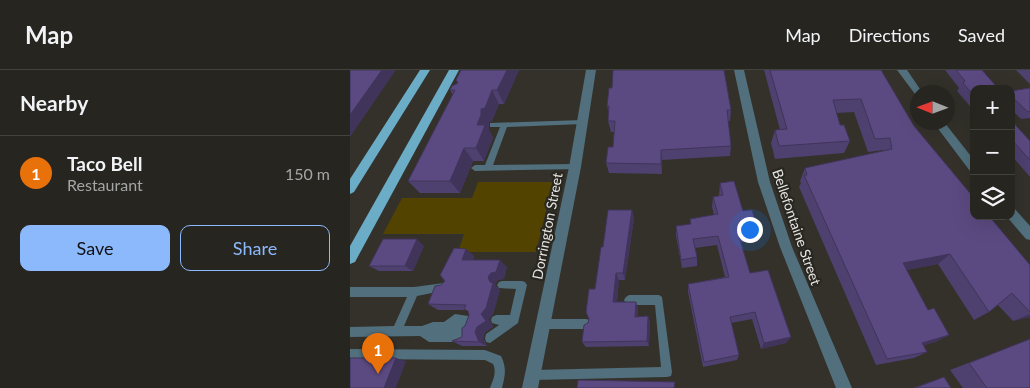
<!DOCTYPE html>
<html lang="en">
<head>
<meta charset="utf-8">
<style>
  :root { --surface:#262520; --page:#32312d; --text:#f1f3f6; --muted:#a4a5a5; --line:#42423e; --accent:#8cb9fc }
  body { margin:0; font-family:Lato,sans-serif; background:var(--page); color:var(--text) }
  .controls { position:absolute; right:15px; top:15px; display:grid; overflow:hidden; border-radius:10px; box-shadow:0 5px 20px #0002 }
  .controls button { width:45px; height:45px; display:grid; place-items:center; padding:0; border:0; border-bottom:1px solid var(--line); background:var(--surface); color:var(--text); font:25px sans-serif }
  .compass { position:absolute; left:560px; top:15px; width:45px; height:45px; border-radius:50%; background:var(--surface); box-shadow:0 5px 20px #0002; rotate:271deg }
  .you { position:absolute; left:399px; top:159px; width:18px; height:18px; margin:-12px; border:4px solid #fff; border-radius:50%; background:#1a73e8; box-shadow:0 0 0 8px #1a73e833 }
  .badge { display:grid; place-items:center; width:32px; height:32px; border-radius:50%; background:var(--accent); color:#fff; font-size:16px; font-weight:700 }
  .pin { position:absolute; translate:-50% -41px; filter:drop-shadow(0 1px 2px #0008) }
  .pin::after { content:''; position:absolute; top:26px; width:18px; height:15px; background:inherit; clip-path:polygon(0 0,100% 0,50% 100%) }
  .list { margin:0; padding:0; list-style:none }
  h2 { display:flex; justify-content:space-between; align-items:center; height:65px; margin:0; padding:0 20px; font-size:21px }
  h2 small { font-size:16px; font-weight:400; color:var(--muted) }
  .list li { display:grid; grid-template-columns:32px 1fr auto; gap:15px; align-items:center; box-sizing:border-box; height:75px; padding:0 20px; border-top:1px solid var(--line) }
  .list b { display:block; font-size:19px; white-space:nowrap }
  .list p { margin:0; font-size:16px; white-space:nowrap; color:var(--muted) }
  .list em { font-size:16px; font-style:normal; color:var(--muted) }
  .actions { display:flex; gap:10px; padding:15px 20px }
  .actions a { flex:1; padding:11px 0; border:1px solid var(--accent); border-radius:10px; text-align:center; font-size:18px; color:var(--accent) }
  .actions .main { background:var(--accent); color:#111 }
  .icon { flex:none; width:28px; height:28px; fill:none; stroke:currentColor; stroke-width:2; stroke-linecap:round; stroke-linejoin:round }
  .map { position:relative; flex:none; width:680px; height:318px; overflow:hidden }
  header { display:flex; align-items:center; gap:30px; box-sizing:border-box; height:70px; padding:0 25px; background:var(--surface); border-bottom:1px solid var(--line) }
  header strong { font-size:24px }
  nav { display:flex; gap:28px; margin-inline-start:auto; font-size:18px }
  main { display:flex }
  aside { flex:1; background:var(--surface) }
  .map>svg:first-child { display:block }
  .green { fill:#524300 }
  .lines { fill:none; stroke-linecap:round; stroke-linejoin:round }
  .service { fill:#516f7c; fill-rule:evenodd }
  .minor { fill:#516f7c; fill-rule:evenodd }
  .primary { fill:#6bacc6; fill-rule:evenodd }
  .wall { fill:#4e406f }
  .shaded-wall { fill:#40345a }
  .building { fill:#5b4a81; stroke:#40345a }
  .labels { text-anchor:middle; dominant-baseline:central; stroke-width:4.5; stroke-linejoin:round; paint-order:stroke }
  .street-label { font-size:14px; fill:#e8e6e2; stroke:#292721 }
</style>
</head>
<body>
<header>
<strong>Map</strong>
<nav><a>Map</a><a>Directions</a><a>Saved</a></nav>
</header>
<main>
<aside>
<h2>Nearby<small></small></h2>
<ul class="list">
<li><span class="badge" style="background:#e8710a">1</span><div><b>Taco Bell</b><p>Restaurant</p></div><em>150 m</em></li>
</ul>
<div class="actions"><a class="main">Save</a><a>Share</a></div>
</aside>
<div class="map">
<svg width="680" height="318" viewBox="0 0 680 318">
  <rect width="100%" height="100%" fill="#33312a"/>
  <path class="green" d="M 128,112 L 203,112 L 186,182 L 108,182 L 114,164 L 33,164 L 52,128 L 122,128 Z"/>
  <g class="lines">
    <path class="service" d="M 233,50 L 237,52 L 233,54 L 157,57 L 143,95 L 225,94 L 228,95 L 229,97 L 228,99 L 125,101 L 121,98 L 125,95 L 135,95 L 150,57 L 140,57 L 140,53 Z
      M 152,211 L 172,211 L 175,212 L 177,215 L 168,253 L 140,273 L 136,272 L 135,268 L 136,264 L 149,255 L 142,253 L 141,250 L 142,247 L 146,245 L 160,245 L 166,219 L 149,218 L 147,215 L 149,212 Z
      M 94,213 L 97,214 L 99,217 L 97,220 L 67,226 L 54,256 L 72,256 L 83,252 L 94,252 L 105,244 L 125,247 L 126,250 L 125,253 L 122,255 L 123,257 L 122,261 L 115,262 L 119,263 L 120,267 L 119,271 L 115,272 L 79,272 L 70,266 L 0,267 L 0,257 L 44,256 L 57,227 L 0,227 L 0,217 L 64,217 Z
      M 279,225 L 309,225 L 312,227 L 322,302 L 321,306 L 317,307 L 183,310 L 179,309 L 178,305 L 179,301 L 183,300 L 311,297 L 305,235 L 279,235 L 276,233 L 274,230 L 276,227 Z
      M 193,249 L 236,249 L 240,250 L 241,254 L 240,258 L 236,259 L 193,259 L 189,258 L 188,254 L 189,250 Z
      M 0,279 L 135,280 L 151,286 C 157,298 155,306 152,318 L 140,318 C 143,310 147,302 143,294 L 135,290 L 0,289 Z"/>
    <path class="minor" d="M 236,0 L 246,0 L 231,97 L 188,318 L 172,318 L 219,97 Z
      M 384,0 L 394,0 L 420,112 L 442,177 L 502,318 L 486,318 L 430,177 L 408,112 Z
      M 547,0 L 557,0 L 572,22 L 565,24 Z
      M 583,52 L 594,52 L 624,90 L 624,102 L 620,101 Z
      M 661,138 L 665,139 L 680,156 L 680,170 L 676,169 L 657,147 L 661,146 Z"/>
    <path class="primary" d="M 70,0 L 80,0 L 4,122 L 0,124 L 0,109 Z
      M 99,0 L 109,0 L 5,192 L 0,194 L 0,176 Z"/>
  </g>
  <path class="wall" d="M 111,0 L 169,0 L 154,34 L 149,34 L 142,51 L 139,52 L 139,60 L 143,68 L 134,91 L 123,91 L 110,123 L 70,123 L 58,111 L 103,25 L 100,20 L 108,14 L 106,10 Z
    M 414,0 L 531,0 L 564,56 L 680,195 L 680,247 L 663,251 L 648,235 L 639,242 L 624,250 L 588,194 L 556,200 L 578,240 L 599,265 L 585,272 L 574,275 L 577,282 L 564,288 L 526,295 L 449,117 L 451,113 L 450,111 L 455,98 L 533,81 L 533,80 L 518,82 L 504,42 L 486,43 L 490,55 L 500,71 L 494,83 L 425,89 L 421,73 L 425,60 L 430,60 Z
    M 595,0 L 632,0 L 624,19 L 624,41 L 607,21 L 609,18 Z
    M 666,0 L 680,0 L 680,14 Z
    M 262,18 L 381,40 L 380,51 L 378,51 L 381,76 L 380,86 L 312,90 L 312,104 L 259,103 L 256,93 L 263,77 L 264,62 L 261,62 L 258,51 L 259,44 L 257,36 Z
    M 680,18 L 680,48 L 671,49 L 661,39 L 661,21 Z
    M 661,50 L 680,71 L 680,107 L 661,85 Z
    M 370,113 L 393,141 L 408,160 L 405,170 L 391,172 L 400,203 L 441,267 L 436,273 L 411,279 L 402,249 L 381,253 L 389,285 L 387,290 L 353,297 L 338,222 L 338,214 L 375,207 L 367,175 L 345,178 L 347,187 L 347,196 L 332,198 L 326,166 L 326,156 L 340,154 L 340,149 L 364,145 L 362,137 L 363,127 L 369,126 Z
    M 282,140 L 284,148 L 275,210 L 269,210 L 267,232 L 288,238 L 288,247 L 298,246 L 300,252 L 299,276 L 236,277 L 232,272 L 238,253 L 245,219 Z
    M 74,176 L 63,201 L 29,201 L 19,196 Z
    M 116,179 L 124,186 L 123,190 L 157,197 L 154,209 L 148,210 L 145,214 L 146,216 L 150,220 L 143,244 L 139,249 L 143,257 L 135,262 L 133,268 L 137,276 L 112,276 L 102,271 L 112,267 L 119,245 L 119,242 L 116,240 L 88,240 L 78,234 Z
    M 680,269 L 680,318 L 613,318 L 600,300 Z
    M 594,307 L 601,318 L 563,318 L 579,312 Z"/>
  <path class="shaded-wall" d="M 32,0 L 46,0 L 0,67 L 0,45 Z
    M 157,0 L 169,0 L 154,34 L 147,20 Z
    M 142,20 L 149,34 L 142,51 L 139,52 L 139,60 L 143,68 L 134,91 L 126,78 L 127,55 L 131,39 Z
    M 114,78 L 123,91 L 110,123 L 100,111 Z
    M 311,80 L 312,90 L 312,104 L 311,94 Z
    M 282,140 L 284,148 L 275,210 L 273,203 Z
    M 67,169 L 74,176 L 63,201 L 55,196 Z
    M 116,179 L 124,186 L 120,197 L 112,190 Z
    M 600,184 L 588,194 L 542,203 L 553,193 Z
    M 150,190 L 157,197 L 154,209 L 148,210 L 145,214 L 146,216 L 150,220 L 143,244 L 139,249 L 143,257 L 135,262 L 133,268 L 137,276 L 129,272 L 125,262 L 131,244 L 140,212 L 138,207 Z
    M 266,203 L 269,210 L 266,239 L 263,232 Z
    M 286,232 L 288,238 L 288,252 L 285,247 Z
    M 680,244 L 680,247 L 663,251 Z
    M 298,246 L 300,252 L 299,276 L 297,271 Z
    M 599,265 L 585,272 L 560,280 L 572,273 Z
    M 441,267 L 436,273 L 411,279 L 414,273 Z
    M 46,288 L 56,291 L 46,318 L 34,318 Z"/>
  <path class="building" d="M 0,0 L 32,0 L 0,45 Z
    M 111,0 L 157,0 L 147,20 L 142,20 L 135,38 L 131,39 L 131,45 L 127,55 L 135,55 L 126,78 L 114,78 L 100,111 L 58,111 L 105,20 L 100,20 L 102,16 L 108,13 L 106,10 Z
    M 263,0 L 374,0 L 381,40 L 377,40 L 381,76 L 311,80 L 311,94 L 256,93 L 258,77 L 263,77 L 265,51 L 258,51 L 259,36 L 257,36 L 259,18 L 262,18 Z
    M 420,0 L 531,0 L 564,56 L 624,128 L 624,146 L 639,146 L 680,195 L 680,242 L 662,223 L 639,242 L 600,184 L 553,193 L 578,240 L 584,238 L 599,265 L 572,273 L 577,282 L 537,289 L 454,105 L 457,105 L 455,98 L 542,79 L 540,68 L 525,69 L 511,29 L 483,30 L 490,55 L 494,55 L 500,71 L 429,76 L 425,60 L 437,59 Z
    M 606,0 L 632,0 L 646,16 L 643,19 L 624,19 L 624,26 L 613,13 L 615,11 Z
    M 680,18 L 680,41 L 678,42 L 661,26 L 661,21 Z
    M 661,50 L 680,71 L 680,90 L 661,69 Z
    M 384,111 L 393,141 L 402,140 L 408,160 L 388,163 L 400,203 L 418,200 L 441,267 L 414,273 L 405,242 L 380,247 L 389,285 L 354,292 L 338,214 L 379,207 L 368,166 L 343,169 L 347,187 L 331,190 L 326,156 L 341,154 L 340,149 L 368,144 L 363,127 L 373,125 L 370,113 Z
    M 258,140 L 282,140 L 273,203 L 266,203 L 263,232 L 286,232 L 285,247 L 298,246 L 297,271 L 232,272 L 234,255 L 238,253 L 239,249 L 236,242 L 239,219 L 245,219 L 251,177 L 253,177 Z
    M 33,169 L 67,169 L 55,196 L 19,196 Z
    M 104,178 L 116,179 L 112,190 L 150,190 L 146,202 L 141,203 L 138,207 L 140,212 L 143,213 L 136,238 L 131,244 L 136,251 L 127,257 L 125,262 L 129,272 L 102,271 L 112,267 L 112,258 L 115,256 L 119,245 L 118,241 L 114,239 L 116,235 L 78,234 L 85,216 L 91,215 L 95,211 L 90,205 Z
    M 680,269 L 680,318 L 637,318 L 619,293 Z
    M 0,288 L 46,288 L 34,318 L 0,318 Z
    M 594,307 L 601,318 L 565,318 Z
    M 228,310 L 325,312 L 324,318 L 227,318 Z"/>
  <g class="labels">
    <g class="street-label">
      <text transform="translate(197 156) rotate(-79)">Dorrington Street</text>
      <text transform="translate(447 157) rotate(71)">Bellefontaine Street</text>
    </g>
  </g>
</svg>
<div class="controls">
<button>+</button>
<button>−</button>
<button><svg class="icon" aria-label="layers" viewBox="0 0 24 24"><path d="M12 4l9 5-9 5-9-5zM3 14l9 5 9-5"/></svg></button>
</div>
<svg class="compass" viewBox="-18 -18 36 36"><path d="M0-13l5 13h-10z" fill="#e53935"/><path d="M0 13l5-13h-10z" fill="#a4a5a5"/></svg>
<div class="you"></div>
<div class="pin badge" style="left:28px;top:304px;background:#e8710a">1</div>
</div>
</main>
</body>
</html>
